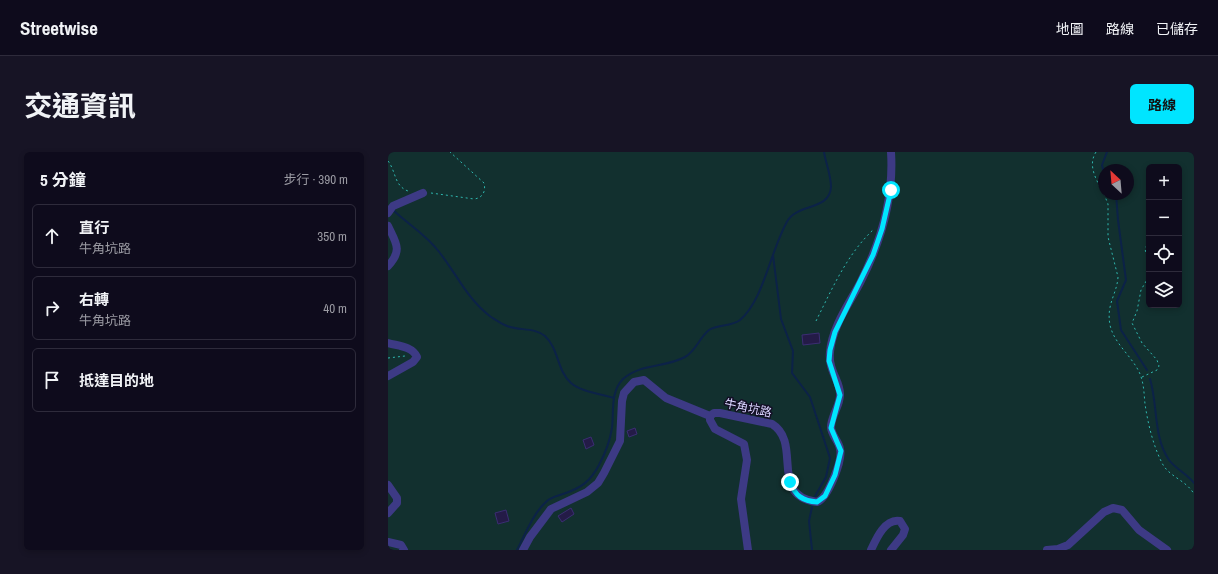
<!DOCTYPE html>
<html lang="zh-TW">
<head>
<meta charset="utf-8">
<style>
  :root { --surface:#0e0b1c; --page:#171425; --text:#f1f3f6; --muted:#9b9ba3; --line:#2e2b3b; --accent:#00e5ff }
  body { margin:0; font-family:"Archivo Narrow","Noto Sans TC",sans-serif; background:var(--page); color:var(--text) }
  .controls { position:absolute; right:12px; top:12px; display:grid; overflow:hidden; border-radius:6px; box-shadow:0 2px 6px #0003 }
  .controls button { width:36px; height:36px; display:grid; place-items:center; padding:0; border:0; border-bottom:1px solid var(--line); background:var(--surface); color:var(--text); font:20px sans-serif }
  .compass { position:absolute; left:710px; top:12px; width:36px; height:36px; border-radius:50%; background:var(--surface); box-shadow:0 2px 6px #0003; rotate:334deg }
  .stop { position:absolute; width:12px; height:12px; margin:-9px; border:3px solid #00e5ff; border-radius:50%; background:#fff }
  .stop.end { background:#00e5ff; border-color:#fff; box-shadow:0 1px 4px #0008 }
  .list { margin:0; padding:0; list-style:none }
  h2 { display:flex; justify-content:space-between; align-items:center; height:52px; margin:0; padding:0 16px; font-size:17px }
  h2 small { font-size:13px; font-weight:400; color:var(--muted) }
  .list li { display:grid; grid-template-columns:26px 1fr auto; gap:12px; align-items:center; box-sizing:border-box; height:64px; margin:0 8px 8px; padding:0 8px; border:1px solid var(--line); border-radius:6px }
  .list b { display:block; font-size:15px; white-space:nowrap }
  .list p { margin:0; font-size:13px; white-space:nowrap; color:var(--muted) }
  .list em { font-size:13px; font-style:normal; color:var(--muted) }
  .icon { flex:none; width:22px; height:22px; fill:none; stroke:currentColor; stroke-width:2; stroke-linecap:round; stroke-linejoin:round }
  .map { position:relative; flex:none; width:806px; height:398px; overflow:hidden; border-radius:6px }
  header { display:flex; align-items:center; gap:24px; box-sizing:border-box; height:56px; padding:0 20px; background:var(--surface); border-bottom:1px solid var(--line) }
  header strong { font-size:19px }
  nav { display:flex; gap:22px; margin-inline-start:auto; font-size:14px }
  .intro { display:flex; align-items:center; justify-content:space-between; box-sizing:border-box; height:96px; padding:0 24px }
  h1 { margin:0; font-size:28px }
  .button { padding:10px 18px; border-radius:6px; background:var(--accent); color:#111; font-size:14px; font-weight:700 }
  main { display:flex; gap:24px; padding:0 24px }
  aside { flex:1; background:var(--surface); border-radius:6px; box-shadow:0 2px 6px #0003 }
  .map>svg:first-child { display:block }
  .green { fill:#12302f; fill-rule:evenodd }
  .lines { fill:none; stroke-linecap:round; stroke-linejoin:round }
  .stream { stroke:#0c2248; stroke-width:2 }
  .building { fill:#241b47; stroke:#3b2d73 }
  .path { stroke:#2fb8b0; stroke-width:1; stroke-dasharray:2 3; stroke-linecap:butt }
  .minor { stroke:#3d3a85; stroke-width:8 }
  .route { stroke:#00e5ff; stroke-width:5 }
  .labels { text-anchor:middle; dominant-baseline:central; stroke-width:3; stroke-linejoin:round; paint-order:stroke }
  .street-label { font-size:12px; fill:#d9d4ff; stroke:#130f26 }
</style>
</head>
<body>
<header>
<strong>Streetwise</strong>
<nav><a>地圖</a><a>路線</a><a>已儲存</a></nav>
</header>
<div class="intro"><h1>交通資訊</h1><a class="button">路線</a></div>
<main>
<aside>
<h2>5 分鐘<small>步行 · 390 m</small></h2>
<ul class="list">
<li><svg class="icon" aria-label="ahead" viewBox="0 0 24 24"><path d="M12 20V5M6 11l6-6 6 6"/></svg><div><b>直行</b><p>牛角坑路</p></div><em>350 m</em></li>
<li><svg class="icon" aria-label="right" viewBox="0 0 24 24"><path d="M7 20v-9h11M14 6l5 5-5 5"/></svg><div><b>右轉</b><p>牛角坑路</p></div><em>40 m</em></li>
<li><svg class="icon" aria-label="arrive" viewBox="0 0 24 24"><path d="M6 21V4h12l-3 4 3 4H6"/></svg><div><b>抵達目的地</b></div></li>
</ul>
</aside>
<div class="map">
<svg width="806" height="398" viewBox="0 0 806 398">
  <rect width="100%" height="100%" fill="#130f26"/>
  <path class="green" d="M 0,0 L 806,0 L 806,398 L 0,398 ZM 761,15 L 791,15 L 791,153 L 761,153 ZM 716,18 L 740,18 L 740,42 L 716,42 Z"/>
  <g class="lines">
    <path class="stream" d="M 716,21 L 714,13 L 719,0
      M 728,42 L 730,68 L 738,128 L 729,149 L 733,178 L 759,218
      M 5,58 C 21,73 39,83 52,101 C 69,123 80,148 103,165 C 108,168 114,172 119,174 C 131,179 146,175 157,184 C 171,197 169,219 183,231 C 193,240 214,242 226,246
      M 385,103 L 393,167 L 405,199 L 404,221 L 422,245 L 442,306 L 438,325 L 426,346
      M 762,227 C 770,253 765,285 781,308 C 788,317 799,322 806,331
      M 424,355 L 421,369 L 424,398
      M 129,398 C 137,383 145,361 159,349 C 163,345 169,344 175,342 C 193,336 202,330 211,313 C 217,302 222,288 224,276 C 226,260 222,240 235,227 C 253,211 277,216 297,205 C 308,199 311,186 321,178 C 330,172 343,175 352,168 C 376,148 383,96 400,68 C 410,52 442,58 443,35 C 443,23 438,12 436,0"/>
  </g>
  <path class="building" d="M 431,181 L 432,191 L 415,193 L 414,183 Z
    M 247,276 L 249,282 L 241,285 L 239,279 Z
    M 203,285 L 206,293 L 198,297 L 195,288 Z
    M 183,356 L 186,362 L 174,370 L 170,364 Z
    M 118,358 L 121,369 L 110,372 L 107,361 Z"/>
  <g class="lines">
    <path class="path" d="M 708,0 C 699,14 709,29 716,42
      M 0,9 C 8,19 6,34 20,39
      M 43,41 L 86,47 C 95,46 98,39 96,31 L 62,0
      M 716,42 L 720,52 L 720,85 L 730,125 C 729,142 718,152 722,173 C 726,192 745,205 752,222 C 756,232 756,242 757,252 C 760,272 765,293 774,311 C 781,325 798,328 806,342
      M 761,89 L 757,97 L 761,112
      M 428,169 C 444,137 459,102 486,77
      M 0,206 L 17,204
      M 754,225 L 769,218 L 771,214 L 769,208 L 754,191 L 744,171 L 749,159 L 753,138 L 760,126 L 761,117"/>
    <path class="minor" d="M 0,61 L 5,54 L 35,41
      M 0,74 C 8,91 15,98 0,114
      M 0,191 C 10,194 24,194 29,205 L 25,210 L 0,224
      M 0,333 L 9,346 L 9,351 L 0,361
      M 0,390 L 13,393 L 16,398
      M 135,398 L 142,385 L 163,357 L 199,340 L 210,331 L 216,321 L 232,289 L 234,249 L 236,241 L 246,230 L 256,228 L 278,246 L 322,264
      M 360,398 L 353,347 L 359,308 L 356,292 L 327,277 L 322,268 L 322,264 L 326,261 L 332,261 L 384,272 C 415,291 380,344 429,350 C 440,346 455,308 452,297 C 451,289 443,283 443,275 C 443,264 452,254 452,243 C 453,230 440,219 442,200 C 444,175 461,152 472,131 C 493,90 506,46 503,0
      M 483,398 C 488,387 497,366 512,369 L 517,377 L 515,383 L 503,398
      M 659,398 L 670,397 L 680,393 L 716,360 L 725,356 L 734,358 L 751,378 L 779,398"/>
  </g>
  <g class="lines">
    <path class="route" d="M 402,330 C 407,344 415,349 429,350 L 437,344 L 447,323 L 453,299 L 443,276 L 452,243 L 441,209 L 442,198 L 447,180 L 485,103 L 494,77 L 503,38"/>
  </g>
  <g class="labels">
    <g class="street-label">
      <text transform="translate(360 256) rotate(12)">牛角坑路</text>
    </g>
  </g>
</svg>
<div class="controls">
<button>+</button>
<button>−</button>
<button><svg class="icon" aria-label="locate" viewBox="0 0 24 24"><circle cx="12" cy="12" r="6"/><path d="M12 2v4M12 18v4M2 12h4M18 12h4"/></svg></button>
<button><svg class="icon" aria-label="layers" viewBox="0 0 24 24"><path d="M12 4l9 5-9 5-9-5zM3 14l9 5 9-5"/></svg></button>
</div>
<svg class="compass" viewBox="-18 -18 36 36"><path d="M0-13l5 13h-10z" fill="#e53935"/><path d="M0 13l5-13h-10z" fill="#9b9ba3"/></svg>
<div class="stop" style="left:503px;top:38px"></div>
<div class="stop end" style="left:402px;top:330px"></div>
</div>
</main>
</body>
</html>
